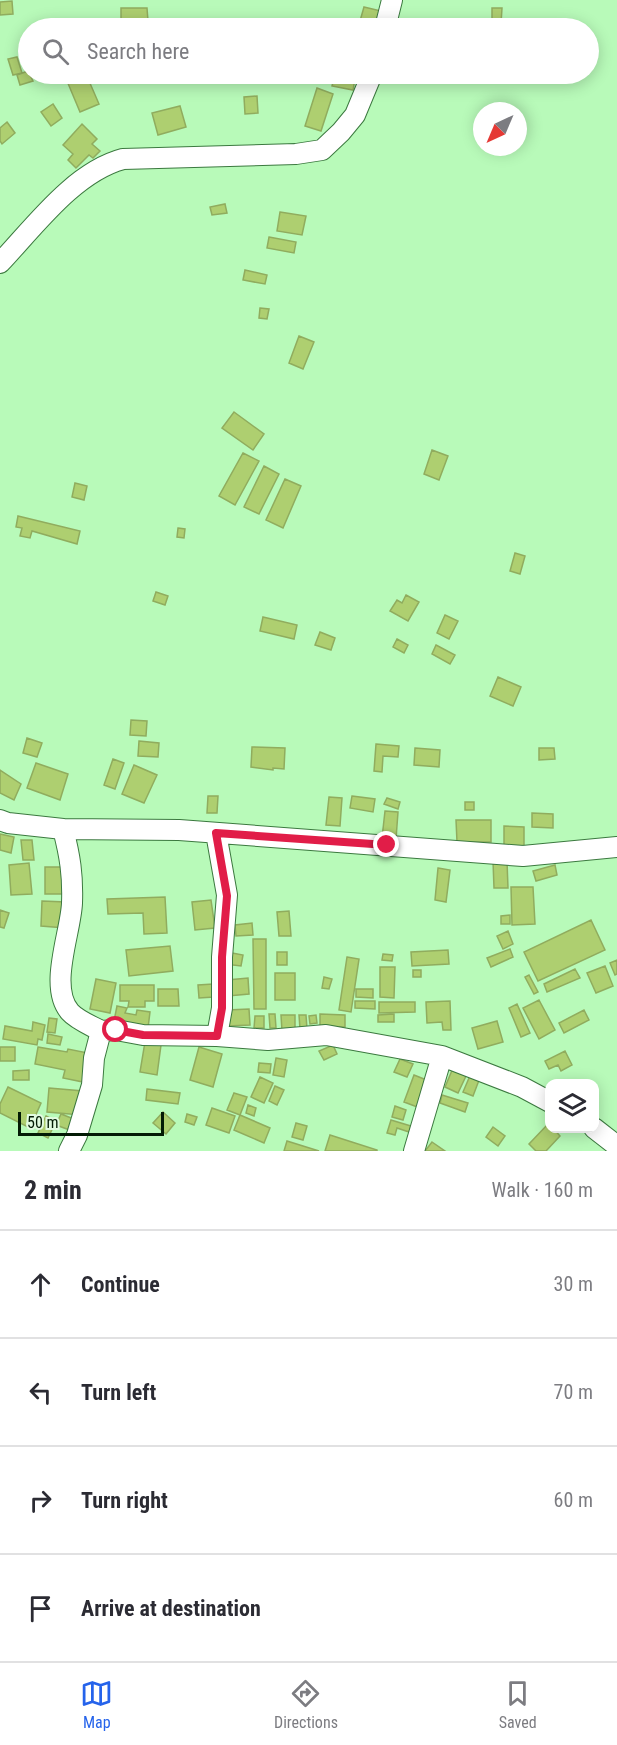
<!DOCTYPE html>
<html lang="en">
<head>
<meta charset="utf-8">
<style>
  :root { --surface:#fff; --page:#f2f2f3; --text:#2b2b33; --muted:#7c7c81; --line:#e1e1e2; --accent:#2563eb }
  body { margin:0; font-family:"Roboto Condensed",sans-serif; background:var(--page); color:var(--text) }
  .controls { position:absolute; right:18px; bottom:18px; display:grid; overflow:hidden; border-radius:12px; box-shadow:0 3px 15px #0003 }
  .controls button { width:54px; height:54px; display:grid; place-items:center; padding:0; border:0; border-bottom:2px solid var(--line); background:var(--surface); color:var(--text); font:30px sans-serif }
  .compass { position:absolute; left:473px; top:102px; width:54px; height:54px; border-radius:50%; background:var(--surface); box-shadow:0 3px 15px #0003; rotate:224deg }
  .scale { position:absolute; left:18px; bottom:15px; width:146px; box-sizing:border-box; padding-left:6px; border:3px solid #031b05; border-top:0; font-size:16px; line-height:21px; white-space:nowrap; color:#031b05; -webkit-text-stroke:4px #e2fbe1; paint-order:stroke }
  .stop { position:absolute; width:18px; height:18px; margin:-14px; border:4px solid #e11d48; border-radius:50%; background:#fff }
  .stop.end { background:#e11d48; border-color:#fff; box-shadow:0 2px 6px #0008 }
  .list { margin:0; padding:0; list-style:none }
  h2 { display:flex; justify-content:space-between; align-items:center; height:78px; margin:0; padding:0 24px; font-size:26px }
  h2 small { font-size:20px; font-weight:400; color:var(--muted) }
  .list li { display:grid; grid-template-columns:39px 1fr auto; gap:18px; align-items:center; box-sizing:border-box; height:108px; padding:0 24px; border-top:2px solid var(--line) }
  .list b { display:block; font-size:22px; white-space:nowrap }
  .list em { font-size:20px; font-style:normal; color:var(--muted) }
  .icon { flex:none; width:33px; height:33px; fill:none; stroke:currentColor; stroke-width:2; stroke-linecap:round; stroke-linejoin:round }
  .map { position:relative; flex:none; width:617px; height:1151px; overflow:hidden }
  .search { position:absolute; background:var(--surface); box-shadow:0 3px 15px #0003; left:18px; right:18px; top:18px; height:66px; display:flex; align-items:center; gap:15px; box-sizing:border-box; padding:0 21px; border-radius:33px; color:var(--muted); font-size:22px }
  .sheet { height:510px; background:var(--surface) }
  nav { display:flex; justify-content:space-around; align-items:center; box-sizing:border-box; height:84px; border-top:2px solid var(--line); background:var(--surface); font-size:16px; color:var(--muted) }
  nav a { display:grid; justify-items:center; gap:3px }
  nav .on { color:var(--accent) }
  .map>svg:first-child { display:block }
  .building { fill:#aecf70; stroke:#90ac5e; stroke-width:1.5 }
  .lines { fill:none; stroke-linecap:round; stroke-linejoin:round }
  .minor-casing { stroke:#3b793f; stroke-width:22 }
  .minor { stroke:#fff; stroke-width:20 }
  .route { stroke:#e11d48; stroke-width:8 }
</style>
</head>
<body>
<div class="map">
<svg width="617" height="1151" viewBox="0 0 617 1151">
  <rect width="100%" height="100%" fill="#b8fab9"/>
  <path class="building" d="M 12,1 L 13,14 L 0,15 L 0,2 Z
    M 364,7 L 381,11 L 377,28 L 358,28 Z
    M 121,8 L 147,8 L 148,21 L 121,21 Z
    M 492,8 L 502,8 L 501,24 L 492,23 Z
    M 17,57 L 22,73 L 13,75 L 8,59 Z
    M 28,71 L 33,81 L 20,85 L 17,75 Z
    M 84,74 L 86,74 L 99,104 L 80,112 L 67,81 Z
    M 335,74 L 356,74 L 353,90 L 332,86 Z
    M 317,88 L 333,94 L 321,131 L 305,126 Z
    M 257,96 L 258,113 L 245,114 L 244,97 Z
    M 53,104 L 62,118 L 51,126 L 41,112 Z
    M 180,106 L 186,127 L 158,135 L 152,113 Z
    M 7,122 L 15,133 L 2,144 L 0,141 L 0,128 Z
    M 82,124 L 97,139 L 92,144 L 100,151 L 93,158 L 89,155 L 76,168 L 68,160 L 73,154 L 63,145 Z
    M 225,204 L 227,213 L 212,215 L 210,207 Z
    M 280,212 L 306,216 L 302,235 L 277,231 Z
    M 269,237 L 296,242 L 294,253 L 267,248 Z
    M 245,270 L 267,275 L 265,284 L 243,280 Z
    M 260,308 L 269,309 L 267,319 L 259,318 Z
    M 299,336 L 314,342 L 303,369 L 289,363 Z
    M 234,412 L 264,434 L 253,450 L 222,428 Z
    M 432,450 L 448,456 L 439,480 L 424,474 Z
    M 243,453 L 259,461 L 235,505 L 219,496 Z
    M 264,466 L 279,474 L 259,514 L 244,507 Z
    M 285,479 L 301,486 L 283,528 L 266,520 Z
    M 75,483 L 87,486 L 84,500 L 72,497 Z
    M 18,516 L 80,531 L 77,544 L 32,531 L 30,538 L 20,536 L 22,528 L 16,527 Z
    M 178,528 L 185,529 L 184,538 L 177,537 Z
    M 515,553 L 525,556 L 520,574 L 510,571 Z
    M 156,592 L 168,596 L 165,605 L 153,601 Z
    M 406,595 L 419,602 L 408,621 L 390,611 L 397,600 L 402,603 Z
    M 445,615 L 458,621 L 449,639 L 437,633 Z
    M 263,617 L 297,625 L 294,639 L 260,631 Z
    M 320,632 L 335,638 L 331,650 L 315,645 Z
    M 397,639 L 408,645 L 404,653 L 393,647 Z
    M 436,645 L 455,655 L 450,664 L 432,654 Z
    M 498,677 L 521,687 L 513,706 L 490,696 Z
    M 131,720 L 147,721 L 146,736 L 130,735 Z
    M 27,738 L 42,743 L 37,757 L 23,753 Z
    M 139,741 L 159,743 L 158,757 L 138,756 Z
    M 376,744 L 399,746 L 398,757 L 383,756 L 382,772 L 374,771 Z
    M 252,747 L 285,748 L 284,769 L 273,768 L 273,770 L 251,767 Z
    M 415,748 L 440,750 L 439,767 L 414,765 Z
    M 539,748 L 554,748 L 555,759 L 539,760 Z
    M 113,759 L 124,763 L 115,789 L 104,785 Z
    M 36,763 L 68,774 L 60,800 L 27,788 Z
    M 134,765 L 157,775 L 144,803 L 122,794 Z
    M 0,770 L 21,784 L 14,800 L 0,793 Z
    M 208,796 L 218,796 L 217,813 L 207,813 Z
    M 352,796 L 375,799 L 373,812 L 350,808 Z
    M 329,797 L 342,798 L 340,826 L 326,825 Z
    M 387,798 L 400,802 L 398,809 L 384,804 Z
    M 465,802 L 474,802 L 474,810 L 465,810 Z
    M 385,811 L 398,812 L 396,839 L 382,838 Z
    M 532,813 L 553,814 L 553,828 L 532,827 Z
    M 456,820 L 491,820 L 491,842 L 457,842 Z
    M 504,826 L 524,827 L 524,847 L 504,846 Z
    M 0,834 L 14,837 L 11,853 L 0,850 Z
    M 21,840 L 32,840 L 34,860 L 23,860 Z
    M 493,861 L 507,861 L 508,888 L 494,888 Z
    M 29,863 L 32,894 L 11,895 L 9,865 Z
    M 555,865 L 557,875 L 536,881 L 533,871 Z
    M 45,867 L 62,867 L 63,894 L 45,894 Z
    M 438,868 L 450,870 L 446,902 L 435,900 Z
    M 511,887 L 533,887 L 535,924 L 512,925 Z
    M 165,897 L 167,933 L 144,934 L 143,913 L 108,914 L 107,899 Z
    M 211,900 L 215,928 L 195,930 L 192,902 Z
    M 42,901 L 66,902 L 65,928 L 41,926 Z
    M 0,910 L 9,913 L 4,928 L 0,927 Z
    M 289,911 L 291,936 L 279,936 L 277,912 Z
    M 510,915 L 510,924 L 501,924 L 501,916 Z
    M 591,920 L 605,950 L 538,981 L 524,952 Z
    M 252,923 L 253,935 L 236,936 L 235,925 Z
    M 508,931 L 513,944 L 503,949 L 497,936 Z
    M 253,939 L 266,939 L 266,1009 L 254,1009 Z
    M 170,946 L 173,971 L 129,976 L 126,950 Z
    M 510,949 L 513,957 L 491,967 L 487,958 Z
    M 448,950 L 449,964 L 412,966 L 411,952 Z
    M 227,952 L 243,955 L 241,966 L 225,964 Z
    M 277,952 L 287,952 L 287,965 L 277,965 Z
    M 383,954 L 393,955 L 392,961 L 382,960 Z
    M 347,957 L 359,959 L 351,1012 L 339,1010 Z
    M 617,960 L 617,974 L 615,975 L 610,963 Z
    M 605,966 L 613,986 L 596,993 L 587,973 Z
    M 380,967 L 395,967 L 394,998 L 380,997 Z
    M 575,969 L 580,978 L 547,992 L 544,984 Z
    M 413,970 L 421,970 L 421,977 L 413,977 Z
    M 275,973 L 295,973 L 295,1000 L 275,1000 Z
    M 529,975 L 538,992 L 534,994 L 525,977 Z
    M 324,977 L 332,979 L 329,989 L 322,988 Z
    M 248,978 L 249,994 L 228,996 L 227,980 Z
    M 96,979 L 116,983 L 110,1013 L 90,1009 Z
    M 213,984 L 214,997 L 199,998 L 198,985 Z
    M 120,985 L 154,985 L 154,1001 L 145,1001 L 145,1007 L 128,1007 L 129,1001 L 120,1001 Z
    M 158,989 L 178,989 L 179,1006 L 158,1006 Z
    M 356,989 L 373,989 L 373,998 L 356,997 Z
    M 539,1000 L 555,1030 L 539,1039 L 523,1008 Z
    M 355,1001 L 375,1001 L 375,1009 L 355,1008 Z
    M 450,1001 L 451,1030 L 443,1030 L 442,1022 L 427,1023 L 426,1002 Z
    M 379,1002 L 415,1002 L 415,1012 L 379,1013 Z
    M 517,1004 L 530,1033 L 521,1037 L 509,1008 Z
    M 117,1006 L 127,1008 L 125,1013 L 136,1015 L 137,1010 L 150,1012 L 148,1028 L 114,1021 Z
    M 249,1009 L 250,1025 L 228,1026 L 227,1010 Z
    M 584,1010 L 589,1020 L 564,1033 L 559,1023 Z
    M 269,1014 L 275,1014 L 276,1028 L 270,1028 Z
    M 320,1014 L 345,1015 L 345,1027 L 320,1026 Z
    M 394,1014 L 394,1022 L 378,1022 L 378,1015 Z
    M 281,1015 L 295,1015 L 295,1031 L 282,1031 Z
    M 299,1015 L 306,1015 L 307,1029 L 300,1029 Z
    M 316,1015 L 317,1023 L 310,1024 L 309,1016 Z
    M 255,1016 L 264,1016 L 264,1028 L 254,1028 Z
    M 49,1018 L 57,1019 L 55,1033 L 47,1032 Z
    M 497,1021 L 503,1042 L 478,1049 L 472,1028 Z
    M 33,1022 L 45,1025 L 42,1040 L 38,1039 L 37,1045 L 3,1039 L 5,1026 L 32,1031 Z
    M 48,1034 L 62,1037 L 60,1045 L 47,1043 Z
    M 145,1042 L 161,1045 L 157,1075 L 140,1072 Z
    M 333,1045 L 337,1054 L 324,1060 L 319,1051 Z
    M 0,1047 L 15,1047 L 15,1061 L 0,1061 Z
    M 38,1047 L 67,1052 L 68,1049 L 88,1053 L 83,1082 L 63,1078 L 65,1070 L 35,1064 Z
    M 199,1047 L 222,1054 L 213,1087 L 190,1080 Z
    M 565,1051 L 572,1065 L 561,1071 L 558,1065 L 549,1069 L 545,1061 Z
    M 276,1058 L 287,1060 L 284,1077 L 273,1075 Z
    M 400,1059 L 413,1064 L 407,1077 L 394,1072 Z
    M 259,1063 L 271,1064 L 270,1073 L 258,1072 Z
    M 453,1068 L 467,1074 L 458,1093 L 445,1087 Z
    M 29,1070 L 29,1080 L 13,1080 L 13,1071 Z
    M 472,1071 L 481,1075 L 473,1096 L 463,1092 Z
    M 414,1075 L 429,1081 L 420,1108 L 404,1102 Z
    M 260,1077 L 273,1083 L 264,1103 L 251,1097 Z
    M 275,1086 L 284,1090 L 277,1105 L 269,1101 Z
    M 8,1087 L 41,1103 L 30,1128 L 0,1113 L 0,1104 Z
    M 49,1088 L 83,1091 L 81,1115 L 47,1112 Z
    M 147,1089 L 180,1093 L 178,1104 L 146,1100 Z
    M 234,1093 L 247,1097 L 240,1115 L 227,1110 Z
    M 442,1095 L 468,1103 L 465,1112 L 440,1103 Z
    M 248,1105 L 256,1108 L 254,1116 L 246,1113 Z
    M 395,1106 L 406,1110 L 403,1120 L 392,1117 Z
    M 212,1108 L 235,1116 L 229,1133 L 206,1125 Z
    M 163,1112 L 175,1123 L 166,1134 L 153,1123 Z
    M 61,1114 L 79,1121 L 75,1132 L 56,1125 Z
    M 187,1114 L 197,1117 L 194,1125 L 185,1122 Z
    M 240,1115 L 270,1128 L 264,1143 L 234,1130 Z
    M 46,1116 L 56,1121 L 48,1138 L 38,1133 Z
    M 391,1120 L 411,1126 L 409,1132 L 397,1128 L 395,1135 L 387,1133 Z
    M 296,1123 L 307,1126 L 303,1140 L 292,1137 Z
    M 548,1124 L 550,1128 L 553,1128 L 560,1136 L 546,1151 L 536,1151 L 529,1144 Z
    M 493,1127 L 505,1136 L 498,1146 L 486,1137 Z
    M 330,1135 L 377,1150 L 377,1151 L 325,1151 Z
    M 287,1141 L 319,1151 L 284,1151 Z
    M 432,1142 L 445,1151 L 425,1151 Z"/>
  <g class="lines">
    <defs>
      <path id="minor" d="M 385,28 L 392,0
        M 0,263 C 34,227 74,172 123,159 L 296,154 L 322,150 L 341,132 L 355,115 L 372,74
        M 0,820 L 8,823 L 63,829 C 70,856 73,875 72,903 C 71,932 48,987 70,1012 C 77,1020 92,1026 101,1031
        M 63,829 L 179,830 L 523,856 L 617,847
        M 216,833 L 227,895 L 222,957 L 222,1008 L 217,1036
        M 594,1128 L 617,1146
        M 69,1151 L 77,1135 L 92,1085 L 94,1058 L 101,1031 L 116,1030 L 143,1035 L 217,1036 L 268,1040 L 326,1035 L 442,1056 L 522,1087 L 550,1102
        M 414,1151 L 442,1056"/>
    </defs>
    <use href="#minor" class="minor-casing"/>
    <use href="#minor" class="minor"/>
  </g>
  <g class="lines">
    <path class="route" d="M 116,1030 L 143,1035 L 217,1036 L 222,1008 L 222,957 L 227,896 L 216,833 L 387,845"/>
  </g>
</svg>
<div class="controls">
<button><svg class="icon" aria-label="layers" viewBox="0 0 24 24"><path d="M12 4l9 5-9 5-9-5zM3 14l9 5 9-5"/></svg></button>
</div>
<svg class="compass" viewBox="-18 -18 36 36"><path d="M0-13l5 13h-10z" fill="#e53935"/><path d="M0 13l5-13h-10z" fill="#7c7c81"/></svg>
<div class="scale">50 m</div>
<div class="stop" style="left:116px;top:1030px"></div>
<div class="stop end" style="left:387px;top:845px"></div>
<div class="search"><svg class="icon" aria-label="search" viewBox="0 0 24 24"><circle cx="10" cy="10" r="6"/><path d="M15 15l6 6"/></svg>Search here</div>
</div>
<section class="sheet">
<h2>2 min<small>Walk · 160 m</small></h2>
<ul class="list">
<li><svg class="icon" aria-label="ahead" viewBox="0 0 24 24"><path d="M12 20V5M6 11l6-6 6 6"/></svg><div><b>Continue</b></div><em>30 m</em></li>
<li><svg class="icon" aria-label="left" viewBox="0 0 24 24"><path d="M17 20v-9H6M10 6l-5 5 5 5"/></svg><div><b>Turn left</b></div><em>70 m</em></li>
<li><svg class="icon" aria-label="right" viewBox="0 0 24 24"><path d="M7 20v-9h11M14 6l5 5-5 5"/></svg><div><b>Turn right</b></div><em>60 m</em></li>
<li><svg class="icon" aria-label="arrive" viewBox="0 0 24 24"><path d="M6 21V4h12l-3 4 3 4H6"/></svg><div><b>Arrive at destination</b></div></li>
</ul>
</section>
<nav>
<a class="on"><svg class="icon" aria-label="map" viewBox="0 0 24 24"><path d="M3 6l6-2 6 2 6-2v14l-6 2-6-2-6 2zM9 4v14M15 6v14"/></svg>Map</a>
<a><svg class="icon" aria-label="directions" viewBox="0 0 24 24"><path d="M12 3l9 9-9 9-9-9zM9 14v-3h6M13 9l2 2-2 2"/></svg>Directions</a>
<a><svg class="icon" aria-label="saved" viewBox="0 0 24 24"><path d="M7 4h10v16l-5-4-5 4z"/></svg>Saved</a>
</nav>
</body>
</html>
